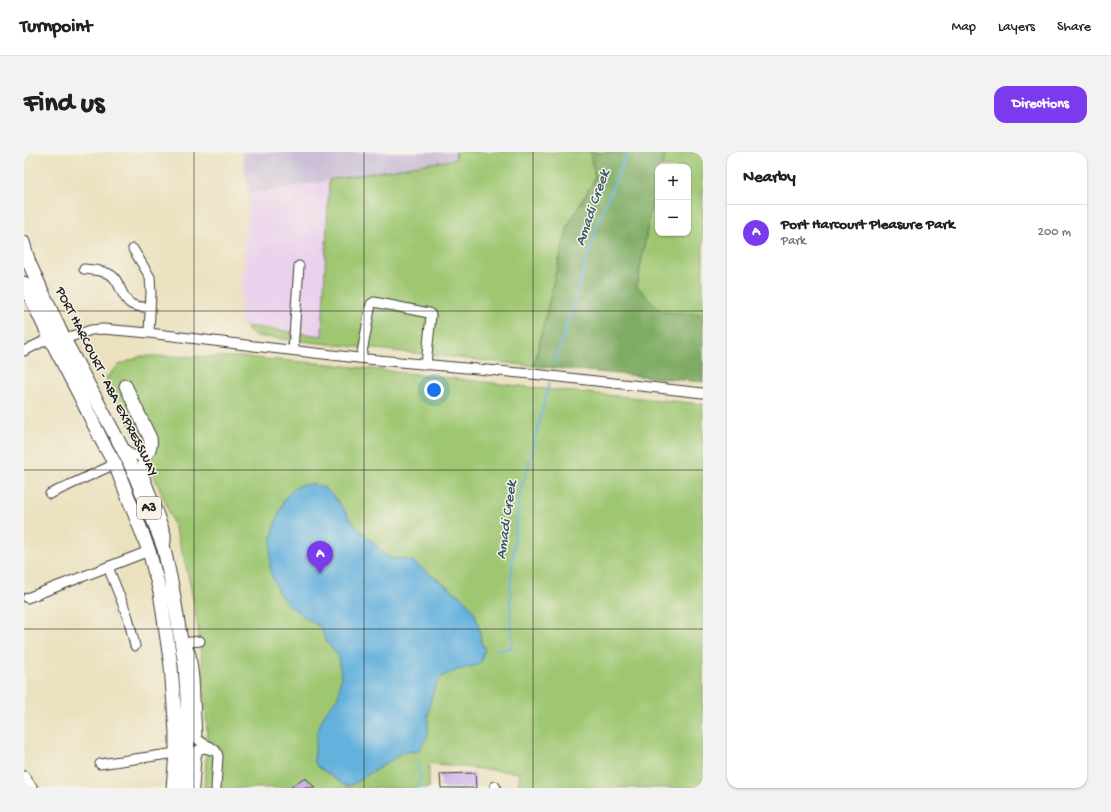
<!DOCTYPE html>
<html lang="en">
<head>
<meta charset="utf-8">
<style>
  :root { --surface:#fff; --page:#f2f2f2; --text:#202124; --muted:#757577; --line:#e0e0e0; --accent:#7c3aed }
  body { margin:0; font-family:"Gochi Hand",sans-serif; background:var(--page); color:var(--text) }
  .controls { position:absolute; right:12px; top:12px; display:grid; overflow:hidden; border-radius:8px; box-shadow:0 1px 3px #0004 }
  .controls button { width:36px; height:36px; display:grid; place-items:center; padding:0; border:0; border-bottom:1px solid var(--line); background:var(--surface); color:var(--text); font:20px sans-serif }
  .you { position:absolute; left:410px; top:238px; width:14px; height:14px; margin:-10px; border:3px solid #fff; border-radius:50%; background:#1a73e8; box-shadow:0 0 0 6px #1a73e833 }
  .badge { display:grid; place-items:center; width:26px; height:26px; border-radius:50%; background:var(--accent); color:#fff; font-size:13px; font-weight:700 }
  .pin { position:absolute; translate:-50% -33px; filter:drop-shadow(0 1px 2px #0008) }
  .pin::after { content:''; position:absolute; top:21px; width:14px; height:12px; background:inherit; clip-path:polygon(0 0,100% 0,50% 100%) }
  .list { margin:0; padding:0; list-style:none }
  h2 { display:flex; justify-content:space-between; align-items:center; height:52px; margin:0; padding:0 16px; font-size:17px }
  h2 small { font-size:13px; font-weight:400; color:var(--muted) }
  .list li { display:grid; grid-template-columns:26px 1fr auto; gap:12px; align-items:center; box-sizing:border-box; height:56px; padding:0 16px; border-top:1px solid var(--line) }
  .list b { display:block; font-size:15px; white-space:nowrap }
  .list p { margin:0; font-size:13px; white-space:nowrap; color:var(--muted) }
  .list em { font-size:13px; font-style:normal; color:var(--muted) }
  .map { position:relative; flex:none; width:679px; height:636px; overflow:hidden; border-radius:12px }
  header { display:flex; align-items:center; gap:24px; box-sizing:border-box; height:56px; padding:0 20px; background:var(--surface); border-bottom:1px solid var(--line) }
  header strong { font-size:19px }
  nav { display:flex; gap:22px; margin-inline-start:auto; font-size:14px }
  .intro { display:flex; align-items:center; justify-content:space-between; box-sizing:border-box; height:96px; padding:0 24px }
  h1 { margin:0; font-size:28px }
  .button { padding:10px 18px; border-radius:12px; background:var(--accent); color:#fff; font-size:14px; font-weight:700 }
  main { display:flex; gap:24px; padding:0 24px }
  aside { flex:1; background:var(--surface); border-radius:12px; box-shadow:0 1px 3px #0004 }
  .map>svg:first-child { display:block }
  .built { fill:#ead1ec }
  .industrial { fill:#cabfd6 }
  .green { fill:#9fc772; stroke:#5e7247 }
  .forest { fill:#7fac64; stroke:#4e6440 }
  .water { fill:#63b1dd; stroke:#40667c }
  .lines { fill:none; stroke-linecap:round; stroke-linejoin:round }
  .stream { stroke:#63b1dd; stroke-width:2 }
  .building { fill:#c7a9e7 }
  .minor-casing { stroke:#3b3a34; stroke-width:11 }
  .major-casing { stroke:#3b3a34; stroke-width:13 }
  .highway-casing { stroke:#3b3a34; stroke-width:15 }
  .minor { stroke:#fff; stroke-width:9 }
  .major { stroke:#fff; stroke-width:11 }
  .highway { stroke:#fff; stroke-width:13 }
  .grid { fill:none; stroke:#1c1c1c; stroke-width:1; stroke-opacity:0.55 }
  .labels { text-anchor:middle; dominant-baseline:central; stroke-width:3; stroke-linejoin:round; paint-order:stroke }
  .shield { fill:#f7f3e8; stroke:#5e5c59; stroke-width:1 }
  .shield-label { font-size:13px; font-weight:bold; fill:#1c1c1c }
  .street-label { font-size:14px; fill:#1c1c1c; stroke:#f7f3e8 }
  .water-label { font-size:15px; font-style:italic; fill:#385869; stroke:#f7f3e8 }
</style>
</head>
<body>
<header>
<strong>Turnpoint</strong>
<nav><a>Map</a><a>Layers</a><a>Share</a></nav>
</header>
<div class="intro"><h1>Find us</h1><a class="button">Directions</a></div>
<main>
<div class="map">
<svg width="679" height="636" viewBox="0 0 679 636">
  <rect width="100%" height="100%" fill="#f7f3e8"/>
  <filter id="ink" filterUnits="userSpaceOnUse"><feTurbulence type="fractalNoise" baseFrequency=".025" numOctaves="2"/><feDisplacementMap in="SourceGraphic" scale="8" xChannelSelector="R" yChannelSelector="G"/><feConvolveMatrix kernelMatrix="1 2 1 2 8 2 1 2 1" color-interpolation-filters="sRGB"/></filter>
  <filter id="wash" filterUnits="userSpaceOnUse"><feTurbulence type="fractalNoise" baseFrequency=".012" numOctaves="4" result="noise"/><feDisplacementMap in="SourceGraphic" scale="16" xChannelSelector="R" yChannelSelector="G"/><feGaussianBlur stdDeviation="0.9" result="paint"/><feColorMatrix in="noise" values="0 0 0 0 0 0 0 0 0 0 0 0 0 0 0 0 0 1.4 0 .05"/><feComposite in="paint" operator="in"/></filter>
  <g filter="url(#wash)">
    <rect width="100%" height="100%" fill="#ebe1bf"/>
    <path class="built" d="M 305,28 L 298,185 L 215,173 L 225,42 Z"/>
    <path class="industrial" d="M 218,0 L 431,0 L 432,7 L 225,42 Z"/>
    <path class="green" d="M 431,0 L 566,0 L 571,26 L 544,74 L 531,124 L 510,214 L 231,184 L 224,179 L 222,174 L 298,184 L 305,28 L 432,7 Z
      M 642,0 L 679,0 L 679,162 L 638,160 L 613,135 L 626,61 L 634,30 L 634,81 L 664,81 L 664,15 L 638,15 Z
      M 117,204 L 217,205 L 304,212 L 530,238 L 679,252 L 679,636 L 494,636 L 496,621 L 405,611 L 405,636 L 180,636 C 181,619 183,602 183,585 C 183,569 181,552 180,536 C 176,479 168,426 149,371 C 131,320 105,273 82,225 L 95,213 Z"/>
    <path class="forest" d="M 566,0 L 642,0 L 638,15 L 634,15 L 634,30 L 626,61 L 613,134 L 638,160 L 679,162 L 679,230 L 510,214 L 531,124 L 544,74 L 571,26 Z"/>
    <path class="water" d="M 290,332 L 301,336 L 312,347 L 331,373 L 365,406 C 374,408 378,405 388,409 L 440,447 C 454,461 455,475 458,494 L 460,494 L 461,500 L 459,500 C 458,516 452,513 441,516 C 436,517 422,522 418,525 C 408,533 404,559 404,571 C 404,575 404,579 404,583 C 402,589 397,593 395,599 L 390,600 L 388,599 L 378,601 L 328,633 L 324,634 L 319,632 L 293,614 L 290,609 L 293,580 L 301,561 L 314,545 L 317,524 L 315,505 L 301,488 L 297,476 L 263,452 L 254,440 L 246,419 L 246,401 L 250,375 L 261,346 L 269,337 L 277,333 Z"/>
    <g class="lines">
      <path class="stream" d="M 531,212 L 575,68 L 601,6 L 601,0
        M 472,497 L 484,497 L 488,495 L 486,454 L 487,426 L 495,342 L 504,315 L 520,250 L 525,231
        M 394,611 L 396,627 L 395,636"/>
    </g>
    <g id="blocks">
      <path class="building" d="M 451,621 L 452,636 L 417,636 L 416,622 Z
        M 278,627 L 283,627 L 291,636 L 266,636 Z"/>
    </g>
  </g>
  <g filter="url(#ink)">
    <use href="#blocks" fill-opacity="0" stroke="#3b3a34" stroke-width="1"/>
    <g class="lines">
      <defs>
        <path id="minor" d="M 109,97 L 126,125 L 127,140 L 125,181
          M 60,117 C 68,118 77,118 85,122 C 96,126 96,145 107,152 C 112,155 120,155 126,156
          M 40,187 L 67,178 L 79,177 L 125,181 L 230,194 L 343,207 L 518,223 L 679,241
          M 269,198 L 275,114
          M 0,199 L 26,186
          M 337,206 L 347,152 L 350,150 L 405,161 L 407,163 L 402,213
          M 100,296 L 106,302 L 114,304 C 122,299 127,296 124,286 L 100,234 L 101,232 L 103,233 L 128,286 C 130,297 125,302 118,310 L 119,320 L 142,382 L 142,389 L 141,394
          M 26,342 L 91,312
          M 84,415 L 104,465 L 111,494
          M 3,446 L 125,399
          M 158,491 L 163,495 L 167,502 L 170,526 L 173,586 C 179,595 191,592 194,604 L 192,636
          M 158,491 L 176,489
          M 76,612 L 152,601
          M 0,624 L 9,636
          M 471,634 L 472,636
          M 170,636 L 172,605 L 174,598 L 181,596 L 187,598"/>
        <path id="major" d="M 0,90 L 5,107"/>
        <path id="highway" d="M 0,100 L 40,187 L 105,309 L 130,370 L 140,397 L 148,434 L 161,513 L 163,544 L 164,587 L 162,636
          M 0,131 L 26,186 L 55,242 L 79,291 L 91,312 L 117,378 L 125,399 L 136,440 L 147,514 L 152,581 L 152,601 L 149,636"/>
      </defs>
      <use href="#minor" class="minor-casing"/>
      <use href="#major" class="major-casing"/>
      <use href="#highway" class="highway-casing"/>
      <use href="#minor" class="minor"/>
      <use href="#major" class="major"/>
      <use href="#highway" class="highway"/>
    </g>
  </g>
  <path class="grid" d="M 170,0 L 170,636M 340,0 L 340,636M 509,0 L 509,636M 0,159 L 679,159M 0,318 L 679,318M 0,477 L 679,477"/>
  <g class="labels">
    <rect class="shield" x="113" y="345" width="24" height="22" rx="3"/>
    <g class="shield-label">
      <text x="125" y="356">A3</text>
    </g>
    <g class="street-label">
      <text transform="translate(82 230) rotate(63)">PORT HARCOURT - ABA EXPRESSWAY</text>
    </g>
    <g class="water-label">
      <text transform="translate(569 56) rotate(-71)">Amadi Creek</text>
      <text transform="translate(483 368) rotate(-82)">Amadi Creek</text>
    </g>
  </g>
</svg>
<div class="controls">
<button>+</button>
<button>−</button>
</div>
<div class="you"></div>
<div class="pin badge" style="left:296px;top:422px">A</div>
</div>
<aside>
<h2>Nearby<small></small></h2>
<ul class="list">
<li><span class="badge">A</span><div><b>Port Harcourt Pleasure Park</b><p>Park</p></div><em>200 m</em></li>
</ul>
</aside>
</main>
</body>
</html>
